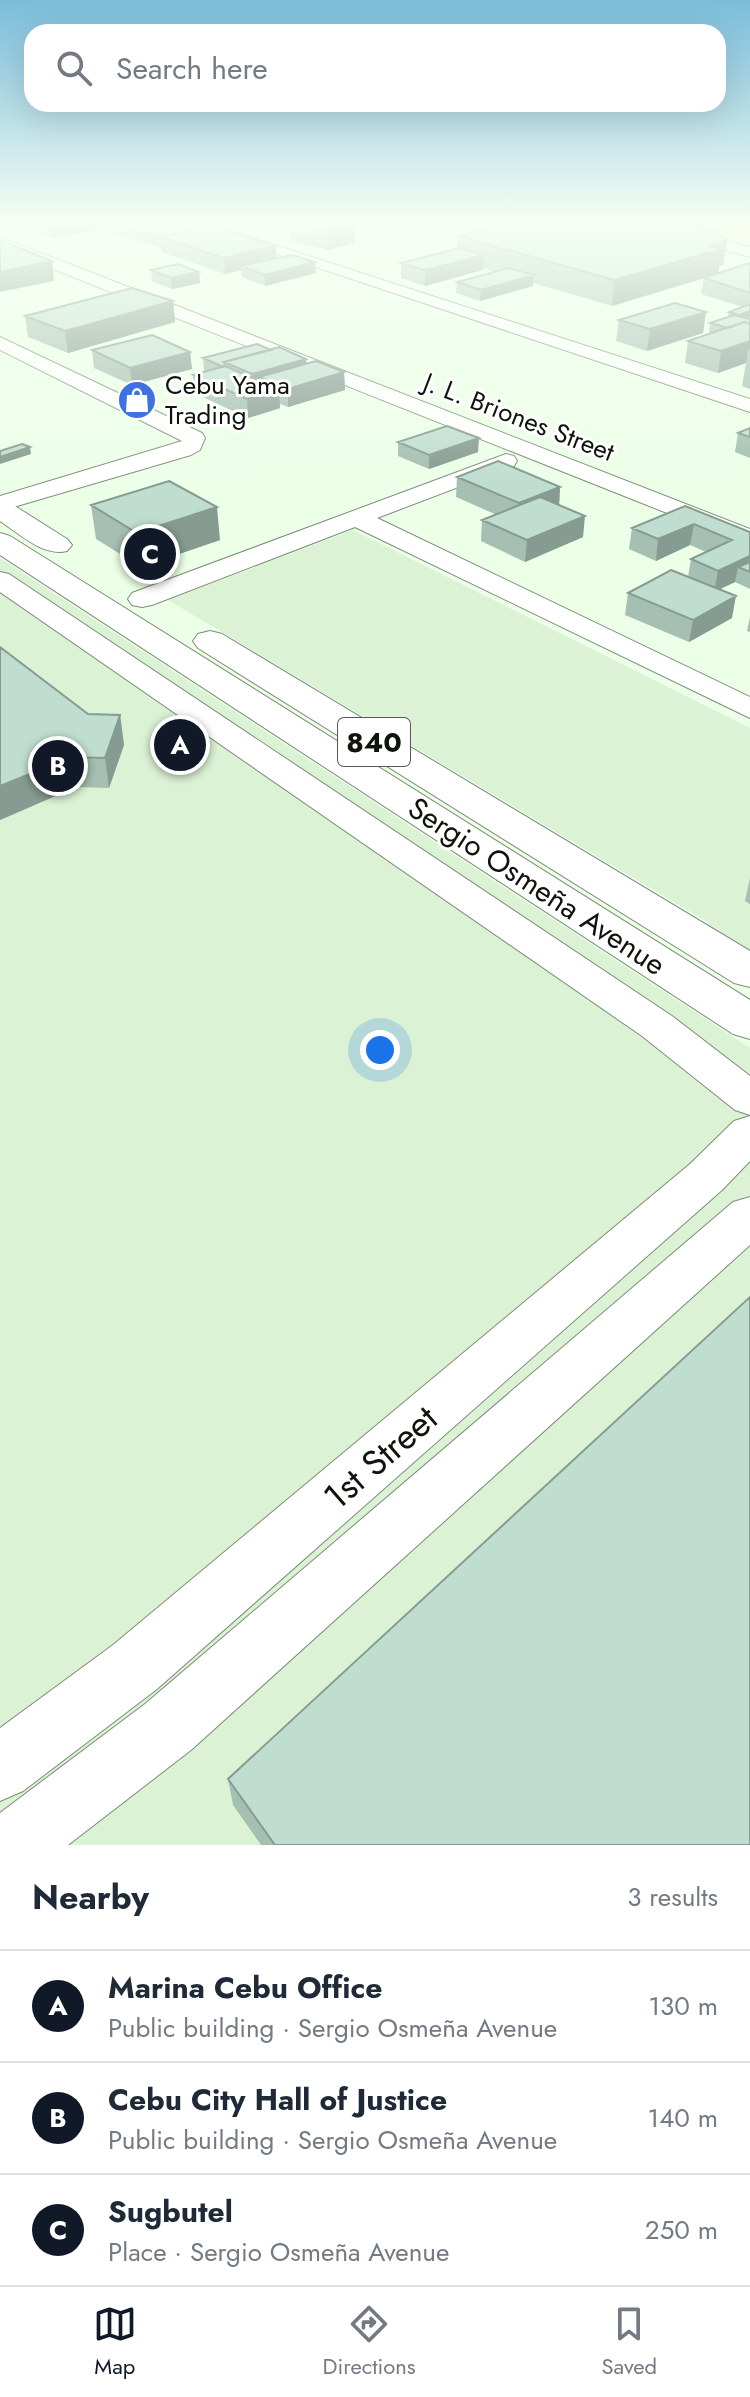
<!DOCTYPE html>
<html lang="en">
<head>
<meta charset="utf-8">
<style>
  :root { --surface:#fff; --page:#f2f2f3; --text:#1f2937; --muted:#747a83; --line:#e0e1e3; --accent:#111827 }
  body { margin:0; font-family:Jost,sans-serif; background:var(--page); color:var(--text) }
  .you { position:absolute; left:380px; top:1050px; width:28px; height:28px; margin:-20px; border:6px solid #fff; border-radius:50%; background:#1a73e8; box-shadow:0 0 0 12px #1a73e833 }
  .badge { display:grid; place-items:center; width:52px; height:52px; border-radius:50%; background:var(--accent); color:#fff; font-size:26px; font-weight:700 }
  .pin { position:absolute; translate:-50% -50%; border:4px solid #fff; box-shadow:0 2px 8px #0006 }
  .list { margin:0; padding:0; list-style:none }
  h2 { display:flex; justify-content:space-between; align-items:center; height:104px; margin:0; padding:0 32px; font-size:34px }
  h2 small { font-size:26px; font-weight:400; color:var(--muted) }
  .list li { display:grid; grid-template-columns:52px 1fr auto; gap:24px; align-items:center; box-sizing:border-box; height:112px; padding:0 32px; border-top:2px solid var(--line) }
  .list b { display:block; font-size:30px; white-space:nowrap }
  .list p { margin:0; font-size:26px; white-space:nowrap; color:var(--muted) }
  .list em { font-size:26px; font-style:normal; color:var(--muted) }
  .icon { flex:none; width:44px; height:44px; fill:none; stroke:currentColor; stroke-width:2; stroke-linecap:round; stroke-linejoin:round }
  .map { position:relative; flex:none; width:750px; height:1845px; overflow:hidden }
  .search { position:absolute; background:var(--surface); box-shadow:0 8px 32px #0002; left:24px; right:24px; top:24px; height:88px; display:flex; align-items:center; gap:20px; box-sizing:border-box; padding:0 28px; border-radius:24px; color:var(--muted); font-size:30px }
  .sheet { height:440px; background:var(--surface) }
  nav { display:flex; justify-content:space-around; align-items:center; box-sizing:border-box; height:112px; border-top:2px solid var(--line); background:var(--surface); font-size:22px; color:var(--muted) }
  nav a { display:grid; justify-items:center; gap:4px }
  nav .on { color:var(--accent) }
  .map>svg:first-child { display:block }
  .built { fill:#dbf2d5 }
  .green { fill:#f9e3aa }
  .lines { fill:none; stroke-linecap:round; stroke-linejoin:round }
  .minor-casing { stroke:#7d8e79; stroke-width:2 }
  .highway-casing { stroke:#7d8e79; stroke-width:2 }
  .minor { fill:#fff; fill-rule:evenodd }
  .highway { fill:#fff; fill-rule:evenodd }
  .wall { fill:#a5bfb2 }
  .shaded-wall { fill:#869b91 }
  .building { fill:#c0decf; stroke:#869b91; stroke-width:2 }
  .labels { text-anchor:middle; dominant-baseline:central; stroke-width:6; stroke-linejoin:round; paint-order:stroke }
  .far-poi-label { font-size:26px; fill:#0e140c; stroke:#fff; text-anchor:start }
  .far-street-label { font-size:26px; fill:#0e140c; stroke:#fff }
  .shield { fill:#fff; stroke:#565a55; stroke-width:2 }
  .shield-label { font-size:28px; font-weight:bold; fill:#0e140c }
  .street-label { font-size:30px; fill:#0e140c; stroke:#fff }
  .near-street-label { font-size:36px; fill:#0e140c; stroke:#fff }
</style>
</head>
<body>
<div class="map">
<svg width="750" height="1845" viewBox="0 0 750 1845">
  <rect width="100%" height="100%" fill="#ecffe7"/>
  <path class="built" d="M 353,530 L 750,728 L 750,954 L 705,926 L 709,923 L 168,600 Z
    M 0,558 L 750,1048 L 750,1845 L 0,1845 Z"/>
  <path class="green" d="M 669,223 L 750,223 L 750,243 Z"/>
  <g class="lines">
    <defs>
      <path id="minor" d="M 184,223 L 207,223 L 750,399 L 750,412 Z
        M 625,223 L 652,223 L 750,247 L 750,257 Z
        M 0,237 L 750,529 L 750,546 L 0,248 Z
        M 0,337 L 202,433 L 205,438 L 200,450 L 191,455 L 0,511 L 0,496 L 182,441 L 0,350 Z
        M 506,454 L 514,456 L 517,461 L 514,466 L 377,518 L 750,697 L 750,718 L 355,527 L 152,605 L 142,607 L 132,605 L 128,599 L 132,593 Z
        M 0,572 L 9,574 L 672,1016 L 750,1076 L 750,1115 L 735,1110 L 642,1036 L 0,592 Z
        M 750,1116 L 750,1161 L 722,1190 L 157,1689 L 23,1791 L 0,1801 L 0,1728 L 113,1645 L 690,1164 L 734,1121 Z
        M 750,1197 L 750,1245 L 191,1750 L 68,1845 L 0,1845 L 0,1813 L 145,1704 L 733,1202 Z"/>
      <path id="highway" d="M 0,501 L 10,503 L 67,539 L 72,545 L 67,551 C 43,557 20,534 0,521 Z
        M 0,533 L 10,536 L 750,1000 L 750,1039 L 733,1034 L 0,555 Z
        M 210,631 L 222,634 L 750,951 L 750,987 L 734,983 L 198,648 L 193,641 L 198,634 Z"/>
    </defs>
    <use href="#minor" class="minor-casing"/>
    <use href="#highway" class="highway-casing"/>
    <use href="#minor" class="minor"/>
    <use href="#highway" class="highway"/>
  </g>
  <path class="wall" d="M 13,223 L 196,223 L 276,258 L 316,273 L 265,286 L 242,277 L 241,270 L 225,274 L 162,252 L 162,248 L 108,232 L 108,229 L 96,225 L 97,230 L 53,238 Z
    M 290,223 L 349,223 L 355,225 L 355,243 L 327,250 L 291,241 Z
    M 368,223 L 418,223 L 418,226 L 395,231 Z
    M 458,236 L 727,240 L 723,265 L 719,266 L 718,273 L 750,263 L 750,317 L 746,318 L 750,319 L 750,389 L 742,386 L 746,363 L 718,373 L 685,363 L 688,341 L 709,334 L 710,323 L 728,317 L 729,312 L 742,307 L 701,294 L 704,278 L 612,306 L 533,283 L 533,286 L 480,301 L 456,293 L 457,282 L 496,272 L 483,268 L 483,270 L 425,286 L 401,278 L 401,263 L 457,249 Z
    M 151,270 L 199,272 L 200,283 L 172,289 L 152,281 Z
    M 173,301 L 175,322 L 68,353 L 28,337 L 25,316 Z
    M 706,312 L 703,333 L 647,351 L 616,341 L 619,320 Z
    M 92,350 L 190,352 L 192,369 L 132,385 L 94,368 Z
    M 271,350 L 306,359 L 307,364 L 344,372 L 345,390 L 288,407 L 280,404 L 280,408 L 248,418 L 194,393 L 193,375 L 205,371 L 204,371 L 203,358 Z
    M 750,428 L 750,458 L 735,452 L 738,433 Z
    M 398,442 L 478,452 L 429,469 L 398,456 Z
    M 457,477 L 560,487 L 559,505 L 583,537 L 525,562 L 481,541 L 482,520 L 497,515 L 456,497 Z
    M 91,505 L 220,540 L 141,567 L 96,539 Z
    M 685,506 L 750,532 L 750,589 L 735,582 L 720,589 L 732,618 L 689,642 L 625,615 L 628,593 L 688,577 L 691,559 L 706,552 L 690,545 L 656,561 L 629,549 L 632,528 Z
    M 750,617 L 750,632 L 747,631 Z
    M 0,647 L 88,714 L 120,715 L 124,745 L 109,788 L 76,787 L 0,820 Z
    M 750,878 L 750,904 L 745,901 Z
    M 228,1779 L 750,1845 L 261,1845 L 233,1805 Z"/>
  <path class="shaded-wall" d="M 53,223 L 96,223 L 97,230 L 53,238 L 51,224 Z
    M 395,223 L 418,223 L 418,226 L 395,231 Z
    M 355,225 L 355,243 L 327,250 L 327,231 Z
    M 727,240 L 723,265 L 719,266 L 718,274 L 612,306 L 614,280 Z
    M 276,246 L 276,262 L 241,266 L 241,270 L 225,274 L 224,258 Z
    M 484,255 L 483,270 L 425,286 L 425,270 Z
    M 52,261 L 54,281 L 0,292 L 0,272 Z
    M 315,262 L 316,273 L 265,286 L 265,275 Z
    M 199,272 L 200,283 L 172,289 L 171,278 Z
    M 534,275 L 533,286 L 480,301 L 481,290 Z
    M 173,301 L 175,322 L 68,353 L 65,331 Z
    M 750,311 L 750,317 L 739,321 L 740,315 Z
    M 706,312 L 703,333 L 647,351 L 650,329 Z
    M 750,341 L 750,350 L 748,349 L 746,363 L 718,373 L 721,351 Z
    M 190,352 L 192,369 L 132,385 L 130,368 Z
    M 306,359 L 307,376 L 259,377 L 260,390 L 253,392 L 252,374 Z
    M 344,372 L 345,390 L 288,407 L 288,389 Z
    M 279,389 L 280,408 L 248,418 L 247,399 Z
    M 479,438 L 478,452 L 429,469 L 429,455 Z
    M 30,447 L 31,454 L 0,464 L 0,457 Z
    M 560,487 L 559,507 L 518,524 L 519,503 Z
    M 217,507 L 220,540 L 141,567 L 137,533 Z
    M 585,516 L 583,537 L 525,562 L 527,540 Z
    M 694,524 L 690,545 L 656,561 L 658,539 Z
    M 750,556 L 750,572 L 738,567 L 735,582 L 714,592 L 718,571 Z
    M 736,596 L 732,618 L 689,642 L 693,620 Z
    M 120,715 L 124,745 L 109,788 L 105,758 Z
    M 71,757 L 76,787 L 0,820 L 0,786 Z"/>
  <path class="building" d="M 113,223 L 196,223 L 207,227 L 161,237 L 161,238 Z
    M 293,223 L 349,223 L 355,225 L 327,231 Z
    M 509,223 L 679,223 L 716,232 L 727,240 L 710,246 L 722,249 L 614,280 L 458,236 Z
    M 212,226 L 276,246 L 224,258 L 161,237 Z
    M 0,240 L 52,261 L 0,272 Z
    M 460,248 L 484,255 L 425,270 L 401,263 Z
    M 292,255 L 315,262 L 265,275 L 241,266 Z
    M 750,263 L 750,293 L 704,278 Z
    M 178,264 L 199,272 L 171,278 L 151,270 Z
    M 509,268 L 534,275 L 481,290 L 457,282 Z
    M 132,288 L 173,301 L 65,331 L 25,316 Z
    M 675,303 L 706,312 L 650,329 L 619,320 Z
    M 750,304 L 750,311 L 740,315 L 729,312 Z
    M 734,315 L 750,319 L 750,324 L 744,322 L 728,328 L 710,323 Z
    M 744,322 L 750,324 L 750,341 L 721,351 L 688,341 Z
    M 152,335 L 190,352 L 130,368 L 92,350 Z
    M 257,344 L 271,350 L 224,362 L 225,366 L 223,367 L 203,358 Z
    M 279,347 L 306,359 L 252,374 L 224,362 Z
    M 316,361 L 344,372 L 288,389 L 259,377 Z
    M 225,366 L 279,389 L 247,399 L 193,375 Z
    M 447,426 L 479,438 L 429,455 L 398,442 Z
    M 750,428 L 750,437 L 738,433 Z
    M 22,444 L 30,447 L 0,457 L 0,451 Z
    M 498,461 L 560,487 L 519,503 L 457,477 Z
    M 169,481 L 217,507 L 137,533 L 91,505 Z
    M 540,497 L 585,516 L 527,540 L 482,520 Z
    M 685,506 L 750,532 L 750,556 L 718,571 L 691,559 L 732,540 L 694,524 L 658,539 L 632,528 Z
    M 750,562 L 750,572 L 738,567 Z
    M 671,570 L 736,596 L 693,620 L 628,593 Z
    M 0,647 L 88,714 L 120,715 L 105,758 L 71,757 L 0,786 Z
    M 750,1297 L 750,1845 L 275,1845 L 228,1779 Z"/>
  <linearGradient id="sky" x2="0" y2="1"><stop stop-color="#7abdda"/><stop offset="0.46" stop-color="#f6fff4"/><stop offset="1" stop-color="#f6fff4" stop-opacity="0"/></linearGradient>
  <rect width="750" height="482" fill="url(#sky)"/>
  <defs>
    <symbol id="shop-disc" viewBox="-11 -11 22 22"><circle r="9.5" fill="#3f71e2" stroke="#fff"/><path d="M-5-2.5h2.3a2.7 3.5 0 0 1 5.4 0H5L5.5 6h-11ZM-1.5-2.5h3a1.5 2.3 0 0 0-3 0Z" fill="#fff"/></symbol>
  </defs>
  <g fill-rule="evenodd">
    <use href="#shop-disc" x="115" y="378" width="44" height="44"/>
  </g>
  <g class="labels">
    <g class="far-poi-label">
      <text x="165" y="385">Cebu Yama<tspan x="165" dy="30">Trading</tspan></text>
    </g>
    <g class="far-street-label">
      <text transform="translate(519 417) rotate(21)">J. L. Briones Street</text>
    </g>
    <rect class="shield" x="338" y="718" width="72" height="48" rx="6"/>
    <g class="shield-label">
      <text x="374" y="742">840</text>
    </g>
    <g class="street-label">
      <text transform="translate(537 886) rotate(33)">Sergio Osmeña Avenue</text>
    </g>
    <g class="near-street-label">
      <text transform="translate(380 1457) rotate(-41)">1st Street</text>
    </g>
  </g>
</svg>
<div class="you"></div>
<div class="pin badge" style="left:180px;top:745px">A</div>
<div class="pin badge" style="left:58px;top:766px">B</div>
<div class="pin badge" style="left:150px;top:554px">C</div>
<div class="search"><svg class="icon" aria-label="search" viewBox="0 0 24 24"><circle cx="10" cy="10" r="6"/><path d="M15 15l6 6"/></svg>Search here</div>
</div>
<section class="sheet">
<h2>Nearby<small>3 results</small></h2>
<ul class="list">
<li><span class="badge">A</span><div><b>Marina Cebu Office</b><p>Public building · Sergio Osmeña Avenue</p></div><em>130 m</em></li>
<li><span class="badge">B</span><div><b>Cebu City Hall of Justice</b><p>Public building · Sergio Osmeña Avenue</p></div><em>140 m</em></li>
<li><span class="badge">C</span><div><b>Sugbutel</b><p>Place · Sergio Osmeña Avenue</p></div><em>250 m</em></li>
</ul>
</section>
<nav>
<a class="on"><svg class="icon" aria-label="map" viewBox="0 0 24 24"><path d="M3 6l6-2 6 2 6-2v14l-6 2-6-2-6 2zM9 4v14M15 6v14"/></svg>Map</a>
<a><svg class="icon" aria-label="directions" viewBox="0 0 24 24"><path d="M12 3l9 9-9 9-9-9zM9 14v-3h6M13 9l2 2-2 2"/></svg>Directions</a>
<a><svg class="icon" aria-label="saved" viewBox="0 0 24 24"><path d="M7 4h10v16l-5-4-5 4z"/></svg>Saved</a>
</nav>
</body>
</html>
